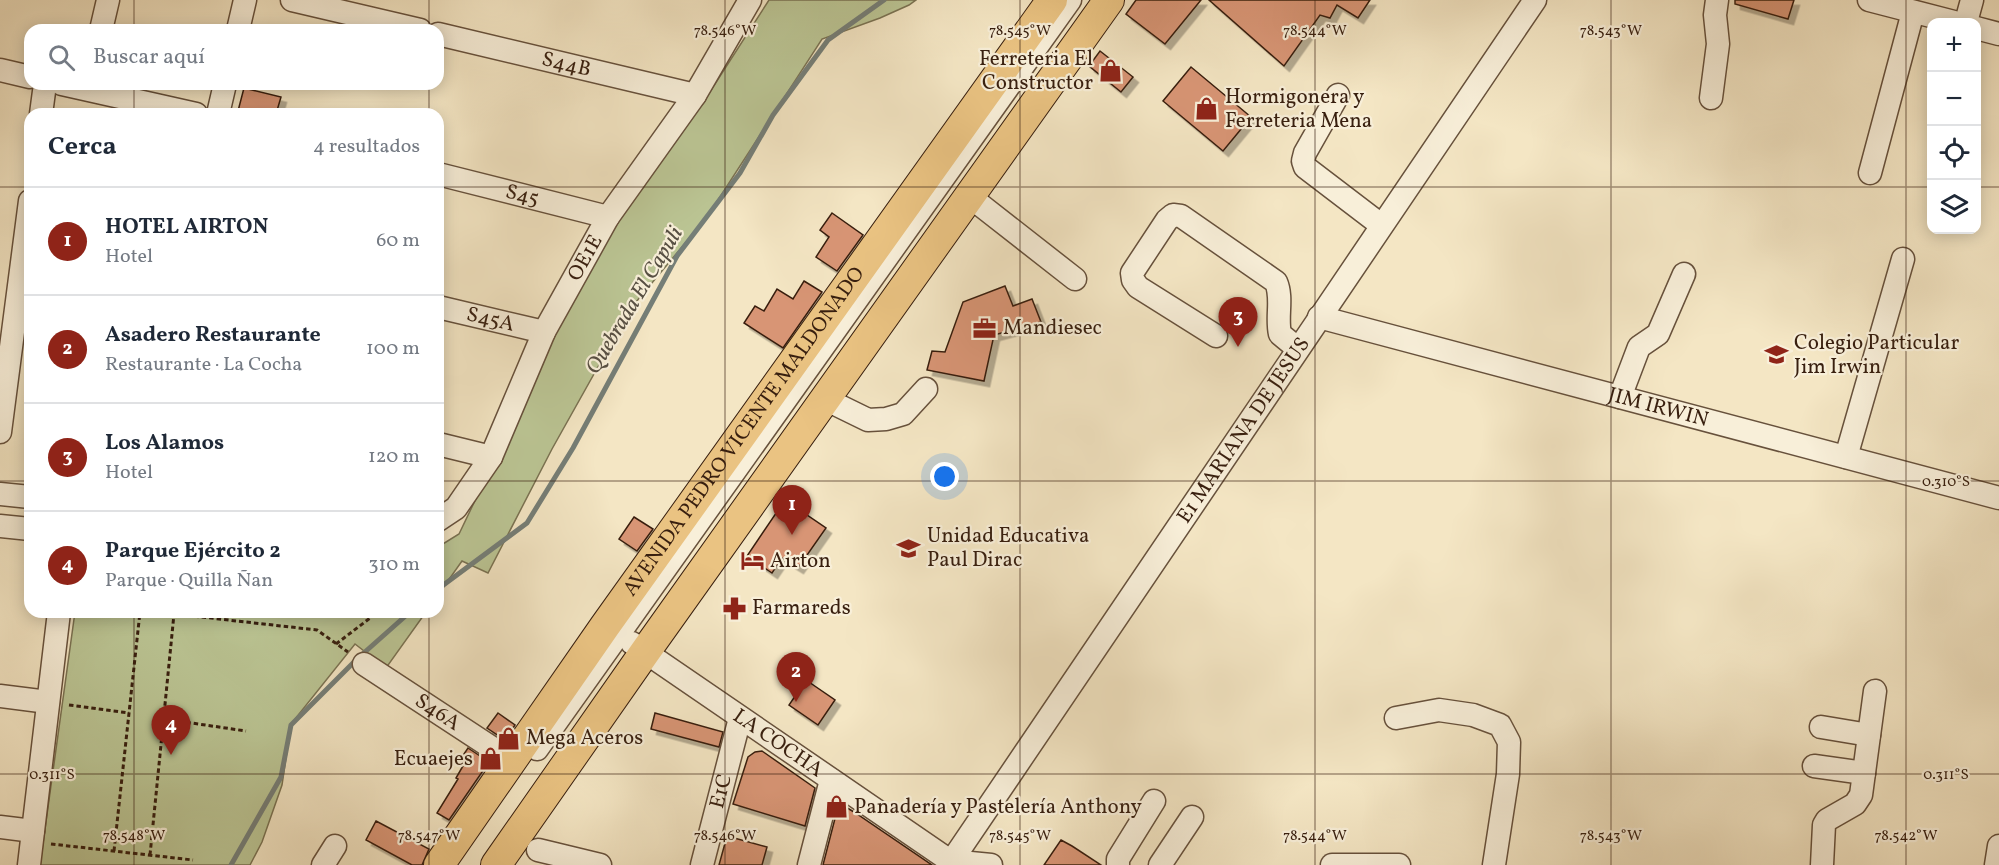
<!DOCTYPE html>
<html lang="es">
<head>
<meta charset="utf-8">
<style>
  :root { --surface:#fff; --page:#f2f2f3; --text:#1f2937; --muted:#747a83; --line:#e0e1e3; --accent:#8f2418 }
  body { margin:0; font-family:Vollkorn,serif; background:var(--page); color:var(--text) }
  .controls { position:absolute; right:18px; top:18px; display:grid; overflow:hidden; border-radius:12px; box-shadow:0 3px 15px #0003 }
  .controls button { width:54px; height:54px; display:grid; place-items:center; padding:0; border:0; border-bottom:2px solid var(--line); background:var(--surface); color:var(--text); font:30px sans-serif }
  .you { position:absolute; left:945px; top:477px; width:21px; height:21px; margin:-15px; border:4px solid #fff; border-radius:50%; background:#1a73e8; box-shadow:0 0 0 9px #1a73e833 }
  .badge { display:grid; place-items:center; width:39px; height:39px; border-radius:50%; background:var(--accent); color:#fff; font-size:20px; font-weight:700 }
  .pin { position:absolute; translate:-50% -50px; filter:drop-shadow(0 2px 3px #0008) }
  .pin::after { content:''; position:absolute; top:32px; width:21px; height:18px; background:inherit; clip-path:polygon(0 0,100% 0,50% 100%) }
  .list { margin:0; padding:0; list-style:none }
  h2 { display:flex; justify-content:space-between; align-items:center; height:78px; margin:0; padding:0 24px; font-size:26px }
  h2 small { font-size:20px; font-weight:400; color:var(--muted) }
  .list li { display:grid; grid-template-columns:39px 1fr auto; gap:18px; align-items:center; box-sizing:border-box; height:108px; padding:0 24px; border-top:2px solid var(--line) }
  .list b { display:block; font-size:22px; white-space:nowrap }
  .list p { margin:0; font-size:20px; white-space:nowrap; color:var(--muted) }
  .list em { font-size:20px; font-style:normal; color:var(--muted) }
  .icon { flex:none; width:33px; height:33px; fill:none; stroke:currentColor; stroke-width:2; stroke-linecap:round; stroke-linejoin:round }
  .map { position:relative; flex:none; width:1999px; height:865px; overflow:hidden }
  .search { position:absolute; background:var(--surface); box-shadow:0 3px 15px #0003; left:24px; top:24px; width:420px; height:66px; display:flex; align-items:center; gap:15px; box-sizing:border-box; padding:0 21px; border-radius:18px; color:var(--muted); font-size:22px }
  .panel { position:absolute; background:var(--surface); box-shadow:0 3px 15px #0003; left:24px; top:108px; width:420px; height:510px; border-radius:18px }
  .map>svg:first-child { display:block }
  .green { fill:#bbc594; stroke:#7a7252; stroke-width:1.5 }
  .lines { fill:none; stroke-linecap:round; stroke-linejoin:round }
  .stream { stroke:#757e77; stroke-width:5 }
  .building { fill:#d89574; stroke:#381f0f; stroke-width:1.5; filter:url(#shadow) }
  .minor-casing { stroke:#67513c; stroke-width:25 }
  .major-casing { stroke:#381f0f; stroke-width:32 }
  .path { stroke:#381f0f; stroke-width:3; stroke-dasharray:4.5 3; stroke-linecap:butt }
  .minor { stroke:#f8efd9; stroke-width:22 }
  .major { stroke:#eac382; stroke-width:30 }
  .ticks { fill:none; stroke:#381f0f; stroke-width:1.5; stroke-opacity:0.45 }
  .labels { text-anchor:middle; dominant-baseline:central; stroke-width:4.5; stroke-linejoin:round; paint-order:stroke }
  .poi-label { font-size:21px; fill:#381f0f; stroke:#f8efd9; text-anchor:start }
  .street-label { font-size:21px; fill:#381f0f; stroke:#f8efd9 }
  .water-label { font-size:22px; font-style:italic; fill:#574f43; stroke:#f8efd9 }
  .ticks-label { font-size:15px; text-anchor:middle; fill:#381f0f; stroke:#f8efd9; stroke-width:4.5; stroke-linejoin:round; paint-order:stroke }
</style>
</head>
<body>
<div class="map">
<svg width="1999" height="865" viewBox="0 0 1999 865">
  <defs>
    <filter id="shadow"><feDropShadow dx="5.5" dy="5.5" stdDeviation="0" flood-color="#0004"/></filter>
  </defs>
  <rect width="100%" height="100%" fill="#f4e6c4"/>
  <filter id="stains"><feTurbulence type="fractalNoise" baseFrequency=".00333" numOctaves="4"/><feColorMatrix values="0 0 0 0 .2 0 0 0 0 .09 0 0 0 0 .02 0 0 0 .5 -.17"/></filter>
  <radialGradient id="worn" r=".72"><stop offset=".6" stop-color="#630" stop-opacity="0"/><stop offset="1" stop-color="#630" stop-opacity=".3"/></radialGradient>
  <path class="green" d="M 769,0 L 916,0 L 909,5 L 880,18 L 822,39 L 707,217 L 631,308 L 552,449 L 488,573 L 462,561 L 438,595 L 438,547 L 459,534 L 553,338 L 613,221 L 704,101 Z
    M 75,612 L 426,612 L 386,668 L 355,644 L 291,724 L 282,785 L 262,842 L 250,865 L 40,865 Z"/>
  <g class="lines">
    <path class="stream" d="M 438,589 L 527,523 L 573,448 L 677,256 L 740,173 L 773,115 L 828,40 L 884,0
      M 231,865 L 281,777 L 291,725 L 357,659 L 410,612"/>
  </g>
  <path class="building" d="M 1136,0 L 1201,0 L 1165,44 L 1126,14 Z
    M 1209,0 L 1370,0 L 1358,18 L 1337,5 L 1330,18 L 1320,15 L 1284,66 Z
    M 1735,0 L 1794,0 L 1788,19 L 1735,4 Z
    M 1100,51 L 1133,77 L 1121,92 L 1089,66 Z
    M 1191,67 L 1251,117 L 1223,151 L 1163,101 Z
    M 244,88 L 281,97 L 276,114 L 250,114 L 238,111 Z
    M 832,213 L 863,235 L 837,271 L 816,257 L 829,237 L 820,230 Z
    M 804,281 L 822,292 L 783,348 L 744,323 L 755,306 L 764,311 L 777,289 L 793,299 Z
    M 1005,286 L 1013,306 L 1032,299 L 1041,322 L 994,335 L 984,381 L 927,370 L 932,351 L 945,352 L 963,302 Z
    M 785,500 L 826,528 L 798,568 L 782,558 L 772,573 L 747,556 Z
    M 634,517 L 653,529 L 637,551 L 619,539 Z
    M 806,680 L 835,700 L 818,725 L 789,705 Z
    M 498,713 L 515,725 L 505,740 L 487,728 Z
    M 655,713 L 723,732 L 719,747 L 651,729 Z
    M 468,748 L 489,762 L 449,820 L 437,813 L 458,779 L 456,778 L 467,759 L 462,757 Z
    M 762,751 L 815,788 L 805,826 L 733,804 L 748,757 L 755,752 Z
    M 839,803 L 854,812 L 932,865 L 823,865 Z
    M 376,821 L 429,849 L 422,865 L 412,865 L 366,840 Z
    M 727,836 L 767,847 L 762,865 L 719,865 Z
    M 1061,840 L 1072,846 L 1101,865 L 1044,865 Z"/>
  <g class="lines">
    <defs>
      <g id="minor">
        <path d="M 292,0 L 420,30"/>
        <path d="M 1869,0 L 1954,22"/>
        <path d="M 1966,22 L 1972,0"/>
        <path d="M 1976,28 L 1999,34"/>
        <path d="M 101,30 L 108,0"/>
        <path d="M 238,30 L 245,0"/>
        <path id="s1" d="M 438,34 L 695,95"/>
        <path d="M 0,70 L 30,77"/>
        <path d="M 62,84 L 196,114"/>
        <path d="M 1338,95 L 1305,153 L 1303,161 L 1305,167 L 1381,225"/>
        <path d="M 1711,98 L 1718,44 L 1715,15 L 1717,0"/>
        <path d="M 41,114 L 45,84"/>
        <path d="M 218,114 L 225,84"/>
        <path d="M 1870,173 L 1913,12"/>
        <path id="s2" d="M 438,174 L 608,217"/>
        <path d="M 969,196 L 1075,279"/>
        <path id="s3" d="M 438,307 L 544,332"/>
        <path id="s4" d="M 1319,317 L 1999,498"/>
        <path d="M 1216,336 L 1138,287 L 1133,280 L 1132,273 L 1167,220 L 1173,215 L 1181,216 L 1276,282 C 1283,298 1276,317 1280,334 L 1297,348"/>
        <path d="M 1620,397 L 1639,347 L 1658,334 L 1684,274"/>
        <path d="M 825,399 L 868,420 L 886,419 L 903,414 L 926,389"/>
        <path d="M 0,432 L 30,201"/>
        <path d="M 438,444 L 491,457"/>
        <path d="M 1846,457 L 1903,259"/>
        <path d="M 0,494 L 30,497"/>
        <path id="s5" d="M 438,520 L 456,508 L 491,457 L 544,332 L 608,217 L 695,95 L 750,0"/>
        <path d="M 0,526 L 30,529"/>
        <path id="s6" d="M 632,643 L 956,865"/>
        <path id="s7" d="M 364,664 L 512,761"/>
        <path d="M 0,696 L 48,702"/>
        <path d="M 1396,718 L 1439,710 L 1473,715 L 1500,725 L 1509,742 L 1508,774 L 1494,865"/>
        <path d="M 1821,727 L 1869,735"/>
        <path d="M 537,749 L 1070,0"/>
        <path d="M 1814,766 L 1864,773"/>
        <path d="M 0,827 L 33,831"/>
        <path d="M 538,850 L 600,865"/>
        <path d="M 950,861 L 991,865"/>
        <path d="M 29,865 L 59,612"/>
        <path d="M 323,865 L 335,846"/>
        <path id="s8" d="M 702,865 L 740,718"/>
        <path d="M 809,865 L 831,780"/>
        <path id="s9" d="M 949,865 L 1535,0"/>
        <path d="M 1118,865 L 1118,859 L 1154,801"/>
        <path d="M 1160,865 L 1192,817"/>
        <path d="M 1332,865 L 1399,865"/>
        <path d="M 1822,865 L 1824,825 L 1827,820 L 1855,804 L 1861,795 L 1875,691"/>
        <path d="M 1996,865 L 1999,846"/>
      </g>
      <g id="major">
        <path id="s10" d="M 439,865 L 605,626 L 1052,0"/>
        <path d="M 496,865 L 645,652 L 1109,0"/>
      </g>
    </defs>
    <use href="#minor" class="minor-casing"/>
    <use href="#major" class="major-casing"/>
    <path class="path" d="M 157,612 L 317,630 L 348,652
      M 336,644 L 378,612
      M 69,705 L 129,713
      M 164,719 L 246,731
      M 51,844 L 193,860
      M 114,851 L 140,612
      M 150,855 L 174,614"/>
    <use href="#minor" class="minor"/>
    <use href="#major" class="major"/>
  </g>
  <path class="ticks" d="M 134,0 L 134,30M 429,0 L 429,30M 725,0 L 725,865M 1020,0 L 1020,865M 1315,0 L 1315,865M 1611,0 L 1611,865M 1906,0 L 1906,865M 134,84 L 134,114M 429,84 L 429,114M 0,187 L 30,187M 438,187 L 1932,187M 1976,187 L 1999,187M 0,481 L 30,481M 438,481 L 1999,481M 134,612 L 134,865M 429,612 L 429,865M 0,774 L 1999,774"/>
  <defs>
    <symbol id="shop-bare" viewBox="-9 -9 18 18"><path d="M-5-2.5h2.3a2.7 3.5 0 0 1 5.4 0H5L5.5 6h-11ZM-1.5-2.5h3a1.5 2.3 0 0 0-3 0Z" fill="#8f2418" stroke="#f8efd9" stroke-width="2.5" paint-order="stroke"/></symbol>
    <symbol id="office-bare" viewBox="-9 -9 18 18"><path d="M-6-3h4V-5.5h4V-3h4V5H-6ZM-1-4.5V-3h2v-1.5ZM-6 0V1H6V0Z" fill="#8f2418" stroke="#f8efd9" stroke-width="2.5" paint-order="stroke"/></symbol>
    <symbol id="school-bare" viewBox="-9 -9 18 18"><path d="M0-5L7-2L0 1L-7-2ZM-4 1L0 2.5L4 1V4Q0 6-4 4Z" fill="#8f2418" stroke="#f8efd9" stroke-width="2.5" paint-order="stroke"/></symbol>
    <symbol id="hotel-bare" viewBox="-9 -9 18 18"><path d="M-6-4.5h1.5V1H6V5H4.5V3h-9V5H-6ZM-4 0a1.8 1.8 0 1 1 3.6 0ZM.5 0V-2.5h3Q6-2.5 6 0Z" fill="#8f2418" stroke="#f8efd9" stroke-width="2.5" paint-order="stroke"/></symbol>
    <symbol id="pharmacy-bare" viewBox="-9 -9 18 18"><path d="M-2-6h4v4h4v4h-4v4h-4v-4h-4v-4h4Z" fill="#8f2418" stroke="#f8efd9" stroke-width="2.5" paint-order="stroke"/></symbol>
  </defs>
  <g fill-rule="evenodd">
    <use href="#shop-bare" x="1094" y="54" width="33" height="33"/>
    <use href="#shop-bare" x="1190" y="92" width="33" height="33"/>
    <use href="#office-bare" x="968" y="312" width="33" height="33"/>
    <use href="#school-bare" x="1760" y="338" width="33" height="33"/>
    <use href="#school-bare" x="892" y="532" width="33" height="33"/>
    <use href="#hotel-bare" x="736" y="544" width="33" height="33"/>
    <use href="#pharmacy-bare" x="718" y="592" width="33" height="33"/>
    <use href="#shop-bare" x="492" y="722" width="33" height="33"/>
    <use href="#shop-bare" x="474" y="742" width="33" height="33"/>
    <use href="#shop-bare" x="820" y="790" width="33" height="33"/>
  </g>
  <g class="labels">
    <g class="poi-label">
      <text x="1093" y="59" text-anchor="end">Ferreteria El<tspan x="1093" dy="24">Constructor</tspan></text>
      <text x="1225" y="97">Hormigonera y<tspan x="1225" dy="24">Ferreteria Mena</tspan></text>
      <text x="1003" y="328">Mandiesec</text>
      <text x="1794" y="343">Colegio Particular<tspan x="1794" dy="24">Jim Irwin</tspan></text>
      <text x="927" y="536">Unidad Educativa<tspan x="927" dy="24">Paul Dirac</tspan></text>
      <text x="770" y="561">Airton</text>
      <text x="752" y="608">Farmareds</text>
      <text x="526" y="738">Mega Aceros</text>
      <text x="473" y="759" text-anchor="end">Ecuaejes</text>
      <text x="854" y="807">Panadería y Pastelería Anthony</text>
    </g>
    <g class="street-label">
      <text stroke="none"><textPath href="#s1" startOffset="132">S44B</textPath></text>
      <text stroke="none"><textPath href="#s2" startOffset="87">S45</textPath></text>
      <text stroke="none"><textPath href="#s5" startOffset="304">OE1E</textPath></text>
      <text stroke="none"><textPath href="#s3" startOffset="54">S45A</textPath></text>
      <text stroke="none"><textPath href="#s4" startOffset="351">JIM IRWIN</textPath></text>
      <text stroke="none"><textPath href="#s9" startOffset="525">E1 MARIANA DE JESUS</textPath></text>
      <text stroke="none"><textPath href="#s10" startOffset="530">AVENIDA PEDRO VICENTE MALDONADO</textPath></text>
      <text stroke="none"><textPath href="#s7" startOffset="88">S46A</textPath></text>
      <text stroke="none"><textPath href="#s6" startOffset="177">LA COCHA</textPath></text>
      <text stroke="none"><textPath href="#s8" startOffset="76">E1C</textPath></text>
    </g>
    <g class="water-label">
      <text transform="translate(635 301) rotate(-59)">Quebrada El Capuli</text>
    </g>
  </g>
  <g class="ticks-label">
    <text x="725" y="35">78.546°W</text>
    <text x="1020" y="35">78.545°W</text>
    <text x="1315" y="35">78.544°W</text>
    <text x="1611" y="35">78.543°W</text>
    <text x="1946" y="486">0.310°S</text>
    <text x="52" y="779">0.311°S</text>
    <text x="1946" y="779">0.311°S</text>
    <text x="134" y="840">78.548°W</text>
    <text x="429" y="840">78.547°W</text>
    <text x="725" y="840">78.546°W</text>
    <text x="1020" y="840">78.545°W</text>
    <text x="1315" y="840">78.544°W</text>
    <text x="1611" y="840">78.543°W</text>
    <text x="1906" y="840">78.542°W</text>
  </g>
  <rect width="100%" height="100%" filter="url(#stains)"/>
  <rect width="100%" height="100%" fill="url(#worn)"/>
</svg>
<div class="controls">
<button>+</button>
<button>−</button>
<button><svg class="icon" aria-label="locate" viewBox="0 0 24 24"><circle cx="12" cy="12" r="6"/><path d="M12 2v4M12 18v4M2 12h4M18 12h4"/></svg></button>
<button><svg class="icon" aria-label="layers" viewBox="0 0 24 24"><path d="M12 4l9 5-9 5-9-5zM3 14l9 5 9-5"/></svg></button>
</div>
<div class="you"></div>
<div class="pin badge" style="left:792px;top:535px">1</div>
<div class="pin badge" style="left:796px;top:702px">2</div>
<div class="pin badge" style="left:1238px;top:347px">3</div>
<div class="pin badge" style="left:171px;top:755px">4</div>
<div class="search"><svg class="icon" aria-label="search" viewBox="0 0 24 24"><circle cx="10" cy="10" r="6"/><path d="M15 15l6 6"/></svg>Buscar aquí</div>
<section class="panel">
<h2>Cerca<small>4 resultados</small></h2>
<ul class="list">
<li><span class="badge">1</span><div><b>HOTEL AIRTON</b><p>Hotel</p></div><em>60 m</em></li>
<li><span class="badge">2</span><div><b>Asadero Restaurante</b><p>Restaurante · La Cocha</p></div><em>100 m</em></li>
<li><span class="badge">3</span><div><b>Los Alamos</b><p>Hotel</p></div><em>120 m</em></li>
<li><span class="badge">4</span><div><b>Parque Ejército 2</b><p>Parque · Quilla Ñan</p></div><em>310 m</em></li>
</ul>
</section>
</div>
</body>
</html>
